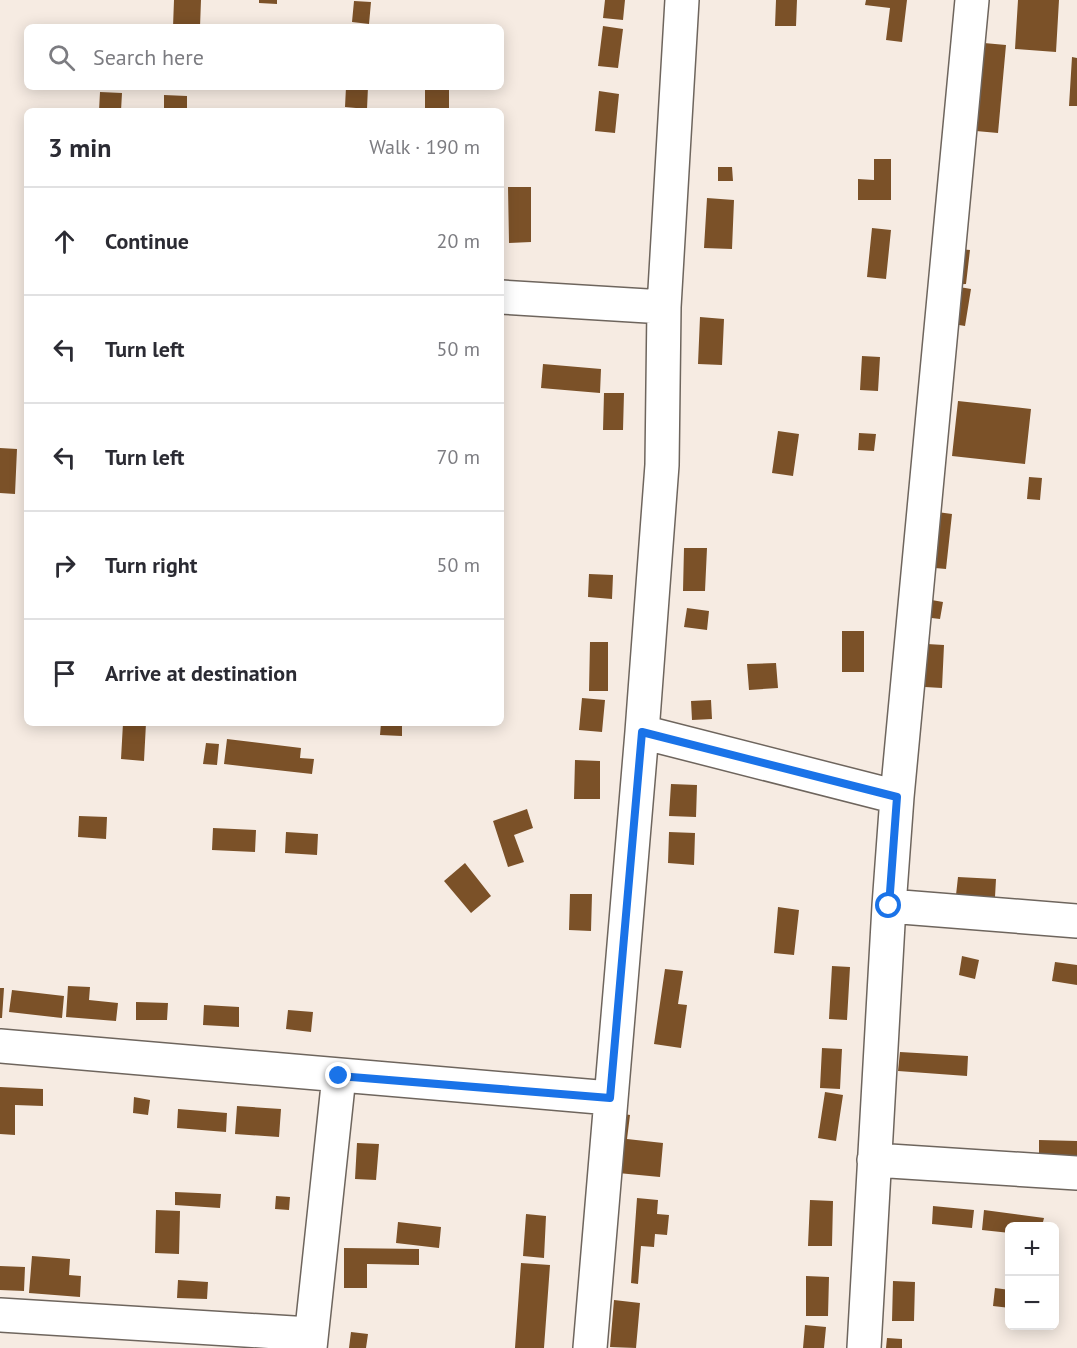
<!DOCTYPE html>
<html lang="en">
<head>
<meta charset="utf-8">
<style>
  :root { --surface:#fff; --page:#f7f7f7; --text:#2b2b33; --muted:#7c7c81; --line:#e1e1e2 }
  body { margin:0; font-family:"PT Sans",sans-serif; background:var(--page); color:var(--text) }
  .controls { position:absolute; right:18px; bottom:18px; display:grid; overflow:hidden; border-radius:9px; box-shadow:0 3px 15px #0003 }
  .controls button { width:54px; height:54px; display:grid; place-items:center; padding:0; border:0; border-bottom:2px solid var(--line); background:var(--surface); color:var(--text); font:30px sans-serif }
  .stop { position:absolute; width:18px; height:18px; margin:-14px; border:4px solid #1a73e8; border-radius:50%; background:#fff }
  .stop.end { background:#1a73e8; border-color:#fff; box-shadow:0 2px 6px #0008 }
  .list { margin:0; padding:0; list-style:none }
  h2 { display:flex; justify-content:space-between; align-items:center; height:78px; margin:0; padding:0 24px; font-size:26px }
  h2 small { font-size:20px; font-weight:400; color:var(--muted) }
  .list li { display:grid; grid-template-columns:39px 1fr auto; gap:18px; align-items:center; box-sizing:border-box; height:108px; padding:0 24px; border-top:2px solid var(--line) }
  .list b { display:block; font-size:22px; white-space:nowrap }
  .list em { font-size:20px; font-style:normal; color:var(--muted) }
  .icon { flex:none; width:33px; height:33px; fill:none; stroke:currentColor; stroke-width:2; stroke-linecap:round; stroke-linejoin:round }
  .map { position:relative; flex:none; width:1077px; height:1348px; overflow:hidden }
  .search { position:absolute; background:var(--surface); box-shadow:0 3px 15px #0003; left:24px; top:24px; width:480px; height:66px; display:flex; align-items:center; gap:15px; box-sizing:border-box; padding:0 21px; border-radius:9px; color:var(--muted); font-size:22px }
  .panel { position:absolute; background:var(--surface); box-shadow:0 3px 15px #0003; left:24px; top:108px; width:480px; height:618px; border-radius:9px }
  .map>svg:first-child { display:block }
  .building { fill:#7b5128 }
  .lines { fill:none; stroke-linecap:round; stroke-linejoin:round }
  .minor-casing { stroke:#6e655d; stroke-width:36 }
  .minor { stroke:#fff; stroke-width:33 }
  .route { stroke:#1a73e8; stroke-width:8 }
</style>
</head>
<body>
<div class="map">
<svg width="1077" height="1348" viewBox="0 0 1077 1348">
  <rect width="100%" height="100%" fill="#f6ebe2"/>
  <path class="building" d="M 174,0 L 201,0 L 200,27 L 173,27 Z
    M 259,0 L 277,0 L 277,4 L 259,3 Z
    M 605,0 L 625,0 L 623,20 L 603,18 Z
    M 776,0 L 797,0 L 796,26 L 775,26 Z
    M 866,0 L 907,0 L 902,42 L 886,40 L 890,8 L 865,5 Z
    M 1018,0 L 1059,0 L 1056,52 L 1015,49 Z
    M 354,1 L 371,2 L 369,24 L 352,22 Z
    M 603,26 L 623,29 L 618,68 L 598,66 Z
    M 984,43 L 1006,45 L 998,133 L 976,131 Z
    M 1072,57 L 1077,58 L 1077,106 L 1069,106 Z
    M 346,87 L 368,87 L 367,109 L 345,107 Z
    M 425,87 L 449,87 L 449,111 L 425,111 Z
    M 599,91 L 619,94 L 615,133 L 595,131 Z
    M 100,92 L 122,93 L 121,111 L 99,111 Z
    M 164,95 L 187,96 L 187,111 L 164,111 Z
    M 874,159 L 891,159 L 891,200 L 858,200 L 858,179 L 874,180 Z
    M 718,167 L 732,167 L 733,181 L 718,181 Z
    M 508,187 L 531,187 L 531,242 L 509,243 Z
    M 707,198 L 734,200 L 732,249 L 704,248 Z
    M 872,228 L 891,230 L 886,279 L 867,277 Z
    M 949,248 L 970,250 L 966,284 L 948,285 Z
    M 948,285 L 971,289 L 965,326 L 941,322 Z
    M 700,317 L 724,319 L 722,365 L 698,364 Z
    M 862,356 L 880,357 L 878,391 L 860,390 Z
    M 543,364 L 601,369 L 600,393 L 541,388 Z
    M 604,393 L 624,393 L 623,430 L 603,430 Z
    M 958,401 L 1031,409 L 1025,464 L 952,456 Z
    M 778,431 L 799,434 L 793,476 L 772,473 Z
    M 859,433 L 876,434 L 874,451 L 858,450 Z
    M 0,448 L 17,449 L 15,494 L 0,493 Z
    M 1029,477 L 1042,478 L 1040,500 L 1027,499 Z
    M 930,511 L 952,514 L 946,569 L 924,567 Z
    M 684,548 L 707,548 L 705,591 L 683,591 Z
    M 589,574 L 613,575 L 612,599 L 588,597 Z
    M 926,599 L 943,602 L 940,619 L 923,617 Z
    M 687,608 L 709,611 L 707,630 L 684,627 Z
    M 842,631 L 864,631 L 864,672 L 842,672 Z
    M 590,642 L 608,642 L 608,691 L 589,691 Z
    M 927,644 L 944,645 L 942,688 L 925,687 Z
    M 776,663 L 778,688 L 749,690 L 747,664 Z
    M 582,698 L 605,700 L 602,732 L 579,730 Z
    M 711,700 L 712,719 L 692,720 L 691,701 Z
    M 123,723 L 146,723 L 144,761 L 121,759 Z
    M 381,723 L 402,723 L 402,736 L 380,735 Z
    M 227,739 L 301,748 L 300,758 L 314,759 L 312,774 L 224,764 Z
    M 206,743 L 219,744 L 217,765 L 203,764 Z
    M 575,760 L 600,761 L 600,799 L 574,799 Z
    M 671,784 L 697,785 L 696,817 L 669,816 Z
    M 527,809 L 533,828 L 514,835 L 524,862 L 508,867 L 493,821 Z
    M 79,816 L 107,817 L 106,839 L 78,837 Z
    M 213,828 L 256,830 L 255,852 L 212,850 Z
    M 286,832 L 318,834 L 317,855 L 285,853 Z
    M 669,832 L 695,833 L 694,865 L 668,863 Z
    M 465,863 L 491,896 L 471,913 L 444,881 Z
    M 958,877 L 996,879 L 995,897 L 956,895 Z
    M 570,894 L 592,894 L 591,931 L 569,930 Z
    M 778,907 L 799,910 L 794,955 L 774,953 Z
    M 962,956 L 979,960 L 975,979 L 959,975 Z
    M 1055,962 L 1077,965 L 1077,985 L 1052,981 Z
    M 832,966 L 850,967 L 847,1020 L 829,1019 Z
    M 665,969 L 683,971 L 678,1004 L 687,1005 L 681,1048 L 654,1044 Z
    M 68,986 L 90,987 L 89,1000 L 118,1003 L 116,1021 L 66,1017 Z
    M 0,988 L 4,988 L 2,1018 L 0,1018 Z
    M 12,990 L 64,996 L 62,1018 L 9,1012 Z
    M 136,1002 L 168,1003 L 167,1020 L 136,1020 Z
    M 204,1005 L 239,1007 L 239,1027 L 203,1025 Z
    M 288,1010 L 313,1012 L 311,1032 L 286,1029 Z
    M 822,1048 L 842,1049 L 840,1089 L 820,1088 Z
    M 900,1052 L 968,1056 L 967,1076 L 898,1071 Z
    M 0,1087 L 43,1089 L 43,1106 L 15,1105 L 15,1135 L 0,1134 Z
    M 825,1092 L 843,1095 L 836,1141 L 818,1138 Z
    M 134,1097 L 150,1100 L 148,1115 L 133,1113 Z
    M 237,1106 L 281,1109 L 279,1137 L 235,1134 Z
    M 178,1109 L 227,1113 L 226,1132 L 177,1128 Z
    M 624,1114 L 630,1115 L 627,1139 L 663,1143 L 660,1177 L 618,1173 Z
    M 1039,1140 L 1077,1141 L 1077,1157 L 1039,1156 Z
    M 357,1143 L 379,1144 L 376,1180 L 355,1179 Z
    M 175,1192 L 221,1194 L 220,1208 L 175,1205 Z
    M 276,1196 L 290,1197 L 289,1210 L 275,1209 Z
    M 637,1198 L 658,1200 L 657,1214 L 669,1215 L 667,1235 L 655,1234 L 654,1247 L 641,1246 L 638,1284 L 631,1283 Z
    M 810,1200 L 833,1201 L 832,1246 L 808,1246 Z
    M 933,1206 L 974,1210 L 972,1228 L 932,1224 Z
    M 156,1210 L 180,1211 L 179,1254 L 155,1253 Z
    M 984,1210 L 1044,1218 L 1042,1226 L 1010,1226 L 1010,1233 L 982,1230 Z
    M 526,1214 L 546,1216 L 544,1258 L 523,1256 Z
    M 398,1222 L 441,1227 L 439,1248 L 396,1243 Z
    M 344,1248 L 419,1249 L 419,1265 L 367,1264 L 367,1288 L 344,1288 Z
    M 32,1256 L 70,1259 L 69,1275 L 81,1276 L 80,1297 L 29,1293 Z
    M 521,1263 L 550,1265 L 544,1348 L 515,1348 Z
    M 0,1266 L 25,1267 L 24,1291 L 0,1290 Z
    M 806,1276 L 829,1277 L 828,1316 L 806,1316 Z
    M 178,1280 L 208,1282 L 207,1299 L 177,1298 Z
    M 893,1281 L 915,1282 L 914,1321 L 892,1321 Z
    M 995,1288 L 1010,1290 L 1010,1308 L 993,1306 Z
    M 614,1300 L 640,1303 L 636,1348 L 610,1347 Z
    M 805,1325 L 826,1327 L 824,1348 L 803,1348 Z
    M 351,1332 L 368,1334 L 366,1348 L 349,1348 Z
    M 887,1338 L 902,1339 L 902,1348 L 886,1348 Z"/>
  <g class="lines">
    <defs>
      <path id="minor" d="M 501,297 L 664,307
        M 642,732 L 897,797
        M 889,906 L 1077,921
        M 0,1046 L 610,1098
        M 874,1160 L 1077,1173
        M 0,1315 L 310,1334
        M 310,1348 L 339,1076
        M 590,1348 L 642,732 L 662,465 L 664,307 L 682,0
        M 864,1348 L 889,906 L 897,797 L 972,0"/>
    </defs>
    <use href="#minor" class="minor-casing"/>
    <use href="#minor" class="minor"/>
  </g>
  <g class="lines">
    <path class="route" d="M 339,1076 L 610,1098 L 642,732 L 897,797 L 889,906"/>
  </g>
</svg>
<div class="controls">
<button>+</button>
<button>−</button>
</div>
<div class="stop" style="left:889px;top:906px"></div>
<div class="stop end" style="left:339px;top:1076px"></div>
<div class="search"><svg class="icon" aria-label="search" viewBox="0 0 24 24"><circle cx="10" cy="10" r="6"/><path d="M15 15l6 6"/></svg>Search here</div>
<section class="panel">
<h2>3 min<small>Walk · 190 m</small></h2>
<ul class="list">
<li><svg class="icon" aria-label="ahead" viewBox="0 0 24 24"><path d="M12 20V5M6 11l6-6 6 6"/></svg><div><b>Continue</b></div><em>20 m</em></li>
<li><svg class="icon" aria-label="left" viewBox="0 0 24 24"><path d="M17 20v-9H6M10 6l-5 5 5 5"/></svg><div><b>Turn left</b></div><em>50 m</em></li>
<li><svg class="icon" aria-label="left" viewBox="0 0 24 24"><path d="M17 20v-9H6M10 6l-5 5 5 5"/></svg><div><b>Turn left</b></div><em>70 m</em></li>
<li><svg class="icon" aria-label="right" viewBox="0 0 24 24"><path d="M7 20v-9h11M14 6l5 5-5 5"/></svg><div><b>Turn right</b></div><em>50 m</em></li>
<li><svg class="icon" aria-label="arrive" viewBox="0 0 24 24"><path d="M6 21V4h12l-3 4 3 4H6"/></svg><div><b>Arrive at destination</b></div></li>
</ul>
</section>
</div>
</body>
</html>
